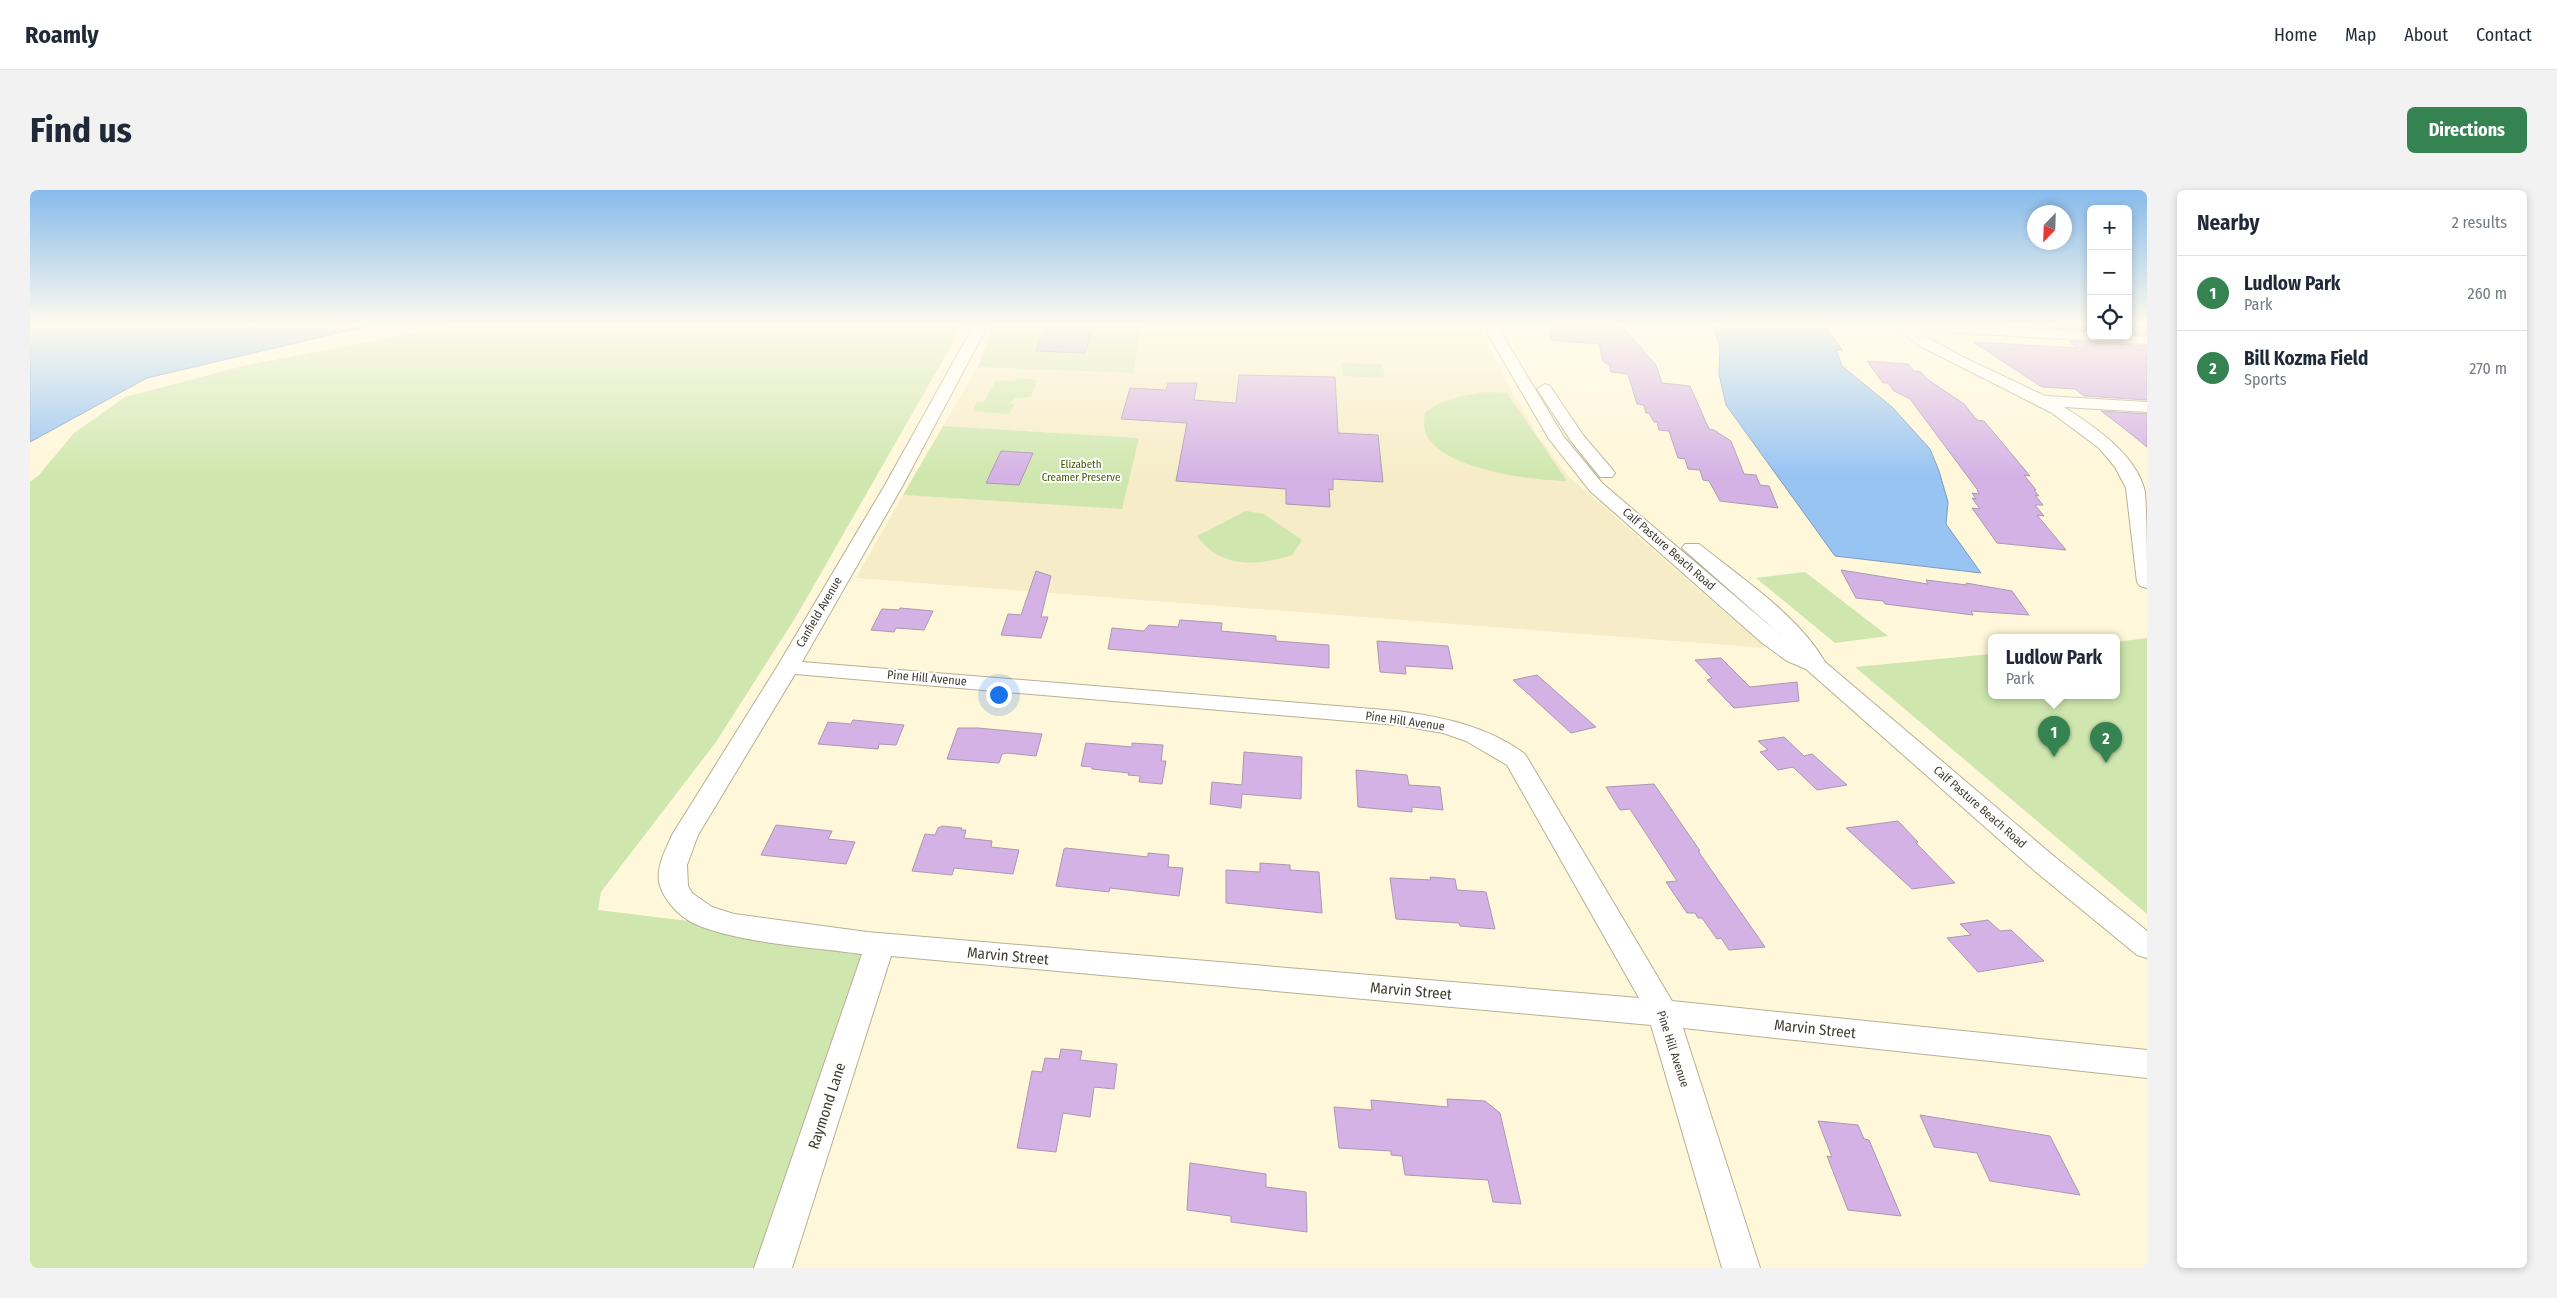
<!DOCTYPE html>
<html lang="en">
<head>
<meta charset="utf-8">
<style>
  :root { --surface:#fff; --page:#f2f2f3; --text:#1f2937; --muted:#747a83; --line:#e0e1e3; --accent:#368352 }
  body { margin:0; font-family:"Fira Sans Condensed",sans-serif; background:var(--page); color:var(--text) }
  .controls { position:absolute; right:15px; top:15px; display:grid; overflow:hidden; border-radius:8px; box-shadow:0 2px 8px #0003 }
  .controls button { width:45px; height:45px; display:grid; place-items:center; padding:0; border:0; border-bottom:1px solid var(--line); background:var(--surface); color:var(--text); font:25px sans-serif }
  .compass { position:absolute; left:1997px; top:15px; width:45px; height:45px; border-radius:50%; background:var(--surface); box-shadow:0 2px 8px #0003; rotate:203deg }
  .you { position:absolute; left:968px; top:504px; width:18px; height:18px; margin:-12px; border:4px solid #fff; border-radius:50%; background:#1a73e8; box-shadow:0 0 0 8px #1a73e833 }
  .badge { display:grid; place-items:center; width:32px; height:32px; border-radius:50%; background:var(--accent); color:#fff; font-size:16px; font-weight:700 }
  .pin { position:absolute; translate:-50% -41px; filter:drop-shadow(0 1px 2px #0008) }
  .pin::after { content:''; position:absolute; top:26px; width:18px; height:15px; background:inherit; clip-path:polygon(0 0,100% 0,50% 100%) }
  .popup { position:absolute; left:1958px; top:444px; width:132px; height:65px; box-sizing:border-box; display:grid; place-content:center; border-radius:8px; background:var(--surface); filter:drop-shadow(0 1px 4px #0005); font-size:16px; white-space:nowrap; color:var(--muted) }
  .popup b { font-size:19px; color:var(--text) }
  .popup::after { content:''; position:absolute; left:50%; top:100%; margin-left:-10px; border:10px solid transparent; border-top-color:var(--surface) }
  .list { margin:0; padding:0; list-style:none }
  h2 { display:flex; justify-content:space-between; align-items:center; height:65px; margin:0; padding:0 20px; font-size:21px }
  h2 small { font-size:16px; font-weight:400; color:var(--muted) }
  .list li { display:grid; grid-template-columns:32px 1fr auto; gap:15px; align-items:center; box-sizing:border-box; height:75px; padding:0 20px; border-top:1px solid var(--line) }
  .list b { display:block; font-size:19px; white-space:nowrap }
  .list p { margin:0; font-size:16px; white-space:nowrap; color:var(--muted) }
  .list em { font-size:16px; font-style:normal; color:var(--muted) }
  .icon { flex:none; width:28px; height:28px; fill:none; stroke:currentColor; stroke-width:2; stroke-linecap:round; stroke-linejoin:round }
  .map { position:relative; flex:none; width:2117px; height:1078px; overflow:hidden; border-radius:8px }
  header { display:flex; align-items:center; gap:30px; box-sizing:border-box; height:70px; padding:0 25px; background:var(--surface); border-bottom:1px solid var(--line) }
  header strong { font-size:24px }
  nav { display:flex; gap:28px; margin-inline-start:auto; font-size:18px }
  .intro { display:flex; align-items:center; justify-content:space-between; box-sizing:border-box; height:120px; padding:0 30px }
  h1 { margin:0; font-size:35px }
  .button { padding:12px 22px; border-radius:8px; background:var(--accent); color:#fff; font-size:18px; font-weight:700 }
  main { display:flex; gap:30px; padding:0 30px }
  aside { flex:1; background:var(--surface); border-radius:8px; box-shadow:0 2px 8px #0003 }
  .map>svg:first-child { display:block }
  .built { fill:#f6ecc7 }
  .green { fill:#cfe7ae }
  .water { fill:#97c4f3; stroke:#7d9bb9 }
  .building { fill:#d5b2e6; stroke:#a999b1 }
  .lines { fill:none; stroke-linecap:round; stroke-linejoin:round }
  .street-casing { stroke:#b7b094; stroke-width:2 }
  .street { fill:#fff; fill-rule:evenodd }
  .labels { text-anchor:middle; dominant-baseline:central; stroke-width:4; stroke-linejoin:round; paint-order:stroke }
  .far-park-label { font-size:11px; fill:#405a00; stroke:#fff }
  .street-label { font-size:12px; fill:#403c31; stroke:#fff }
  .near-street-label { font-size:15px; fill:#403c31; stroke:#fff }
</style>
</head>
<body>
<header>
<strong>Roamly</strong>
<nav><a>Home</a><a>Map</a><a>About</a><a>Contact</a></nav>
</header>
<div class="intro"><h1>Find us</h1><a class="button">Directions</a></div>
<main>
<div class="map">
<svg width="2117" height="1078" viewBox="0 0 2117 1078">
  <rect width="100%" height="100%" fill="#fff7d9"/>
  <path class="built" d="M 1111,135 L 1449,135 L 1475,190 L 1509,248 L 1539,287 L 1736,458 L 826,388 L 873,305 L 1092,318 L 1109,248 L 913,236 L 948,177 L 1103,183 Z"/>
  <path class="green" d="M 425,135 L 933,135 L 767,425 L 686,552 L 571,702 L 568,720 L 837,753 L 728,1078 L 0,1078 L 0,292 L 9,285 L 44,243 L 95,207 L 217,175 Z
    M 963,135 L 1111,135 L 1104,183 L 948,177 Z
    M 1311,173 L 1352,174 L 1355,188 L 1313,186 Z
    M 986,188 L 1007,190 L 1001,207 L 985,208 L 980,213 L 985,214 L 978,224 L 943,221 L 947,212 L 954,212 L 966,190 L 985,191 Z
    M 1455,202 L 1477,203 L 1537,291 C 1501,290 1416,280 1397,246 C 1393,239 1394,230 1395,223 C 1413,208 1433,206 1455,202 Z
    M 913,236 L 1109,248 L 1092,319 L 873,305 Z
    M 1216,321 L 1234,324 L 1272,350 L 1262,365 C 1227,376 1191,379 1167,346 Z
    M 1775,382 L 1858,446 L 1805,453 L 1726,388 Z
    M 2117,448 L 2117,724 L 1825,477 L 1961,464 L 1962,506 L 2086,506 L 2087,452 Z"/>
  <path class="water" d="M 0,135 L 342,135 L 117,188 L 0,252 Z
    M 1683,135 L 1797,135 L 1796,137 L 1813,161 L 1806,160 L 1812,176 L 1862,217 L 1900,259 L 1909,281 L 1918,312 L 1916,334 L 1951,383 L 1805,366 L 1696,215 L 1689,184 L 1690,158 Z"/>
  <path class="building" d="M 1521,135 L 1591,135 L 1626,175 L 1632,193 L 1660,196 L 1679,239 L 1684,240 L 1701,251 L 1714,284 L 1726,285 L 1730,295 L 1739,296 L 1748,318 L 1690,311 L 1679,291 L 1673,290 L 1670,280 L 1658,279 L 1655,269 L 1648,268 L 1639,241 L 1629,240 L 1627,232 L 1624,232 L 1619,223 L 1616,223 L 1614,215 L 1607,214 L 1598,184 L 1581,182 L 1579,175 L 1573,171 L 1569,154 L 1521,150 Z
    M 2019,135 L 2061,135 L 2061,140 L 2023,138 Z
    M 2098,135 L 2117,135 L 2117,144 L 2098,144 Z
    M 1015,141 L 1061,143 L 1055,163 L 1006,161 Z
    M 2039,151 L 2117,156 L 2117,210 L 2054,206 L 2045,199 L 2012,197 L 1943,152 L 2047,158 Z
    M 1837,171 L 1878,174 L 1884,181 L 1891,182 L 1897,189 L 1934,214 L 1947,230 L 1954,231 L 2000,286 L 1994,285 L 2006,300 L 2004,300 L 2009,306 L 2005,305 L 2013,315 L 2005,315 L 2014,326 L 2007,325 L 2036,360 L 1967,353 L 1942,318 L 1950,319 L 1942,308 L 1946,309 L 1942,303 L 1949,304 L 1947,299 L 1880,209 L 1864,201 L 1858,193 L 1853,193 Z
    M 1209,185 L 1305,187 L 1308,243 L 1348,245 L 1353,292 L 1303,289 L 1303,300 L 1299,299 L 1300,317 L 1256,314 L 1256,299 L 1146,291 L 1157,233 L 1091,229 L 1100,198 L 1136,200 L 1138,193 L 1167,193 L 1164,210 L 1206,213 Z
    M 2071,221 L 2117,224 L 2117,257 L 2091,236 Z
    M 971,261 L 1003,263 L 989,295 L 956,293 Z
    M 1811,380 L 1898,394 L 1896,390 L 1937,395 L 1936,393 L 1982,401 L 1999,425 L 1941,421 L 1943,425 L 1855,414 L 1853,411 L 1826,408 Z
    M 1006,381 L 1021,386 L 1011,427 L 1018,427 L 1011,448 L 971,445 L 978,424 L 991,425 Z
    M 870,418 L 903,421 L 894,440 L 866,438 L 864,442 L 841,440 L 852,419 L 869,420 Z
    M 1150,430 L 1192,433 L 1191,441 L 1246,446 L 1246,451 L 1299,455 L 1299,478 L 1078,459 L 1082,438 L 1114,441 L 1119,435 L 1148,437 Z
    M 1347,451 L 1418,456 L 1423,479 L 1375,476 L 1376,484 L 1350,482 Z
    M 1691,468 L 1720,497 L 1767,492 L 1769,511 L 1704,518 L 1677,490 L 1682,488 L 1665,470 Z
    M 1507,485 L 1549,522 L 1566,537 L 1541,543 L 1483,490 Z
    M 823,530 L 874,535 L 866,555 L 849,554 L 848,559 L 788,554 L 798,532 L 821,534 Z
    M 928,538 L 948,538 L 1012,544 L 1006,566 L 977,563 L 972,564 L 969,573 L 917,569 Z
    M 1754,547 L 1774,566 L 1782,564 L 1817,595 L 1787,600 L 1763,577 L 1748,580 L 1730,562 L 1738,560 L 1728,551 Z
    M 1056,553 L 1102,557 L 1102,553 L 1133,555 L 1131,571 L 1136,571 L 1132,594 L 1109,592 L 1110,586 L 1098,585 L 1099,583 L 1062,579 L 1062,577 L 1051,576 Z
    M 1214,562 L 1272,567 L 1271,609 L 1212,604 L 1211,618 L 1180,614 L 1182,592 L 1212,595 Z
    M 1326,580 L 1377,585 L 1379,595 L 1410,597 L 1413,620 L 1382,617 L 1382,622 L 1328,617 Z
    M 1624,594 L 1670,661 L 1668,661 L 1735,757 L 1699,760 L 1691,748 L 1687,749 L 1672,728 L 1668,728 L 1665,723 L 1657,723 L 1636,692 L 1647,691 L 1600,619 L 1590,620 L 1576,597 Z
    M 1868,631 L 1888,652 L 1885,652 L 1925,693 L 1882,699 L 1816,638 Z
    M 746,635 L 802,641 L 798,649 L 825,652 L 816,674 L 731,665 Z
    M 912,636 L 932,638 L 931,640 L 936,640 L 934,648 L 962,651 L 961,657 L 989,660 L 983,684 L 924,678 L 922,685 L 882,681 L 895,644 L 905,645 L 908,638 Z
    M 1036,658 L 1118,667 L 1118,663 L 1139,665 L 1138,677 L 1153,678 L 1149,706 L 1080,698 L 1079,702 L 1026,696 L 1034,659 Z
    M 1230,673 L 1260,675 L 1260,680 L 1289,682 L 1292,723 L 1196,713 L 1196,680 L 1230,682 Z
    M 1400,687 L 1425,689 L 1427,700 L 1456,702 L 1465,739 L 1430,736 L 1429,733 L 1366,729 L 1360,688 L 1401,690 Z
    M 1958,730 L 1970,741 L 1981,740 L 2014,771 L 1948,782 L 1917,748 L 1941,745 L 1930,734 Z
    M 1031,859 L 1052,861 L 1050,870 L 1087,874 L 1084,899 L 1064,897 L 1060,927 L 1033,923 L 1026,962 L 987,958 L 1002,881 L 1012,882 L 1015,868 L 1029,869 Z
    M 1417,909 L 1455,911 L 1470,923 L 1491,1014 L 1463,1012 L 1458,990 L 1375,985 L 1372,966 L 1361,965 L 1361,961 L 1309,958 L 1304,917 L 1342,920 L 1341,910 L 1418,917 Z
    M 1890,925 L 2020,946 L 2050,1005 L 1960,991 L 1947,963 L 1904,957 Z
    M 1788,931 L 1828,935 L 1834,949 L 1839,950 L 1871,1026 L 1818,1020 L 1797,966 L 1802,967 Z
    M 1160,973 L 1236,984 L 1236,997 L 1276,1002 L 1277,1042 L 1201,1032 L 1201,1026 L 1157,1020 Z"/>
  <g class="lines">
    <defs>
      <path id="street" d="M 944,135 L 958,135 L 873,295 L 772,472 L 1367,521 C 1413,527 1457,536 1495,564 L 1642,811 L 2117,860 L 2117,888 L 1653,838 L 1730,1078 L 1692,1078 L 1621,835 L 861,766 L 762,1078 L 724,1078 L 832,764 C 784,757 705,753 663,733 C 649,726 635,711 630,696 C 625,679 635,661 642,645 L 747,477 L 855,295 ZM 765,484 L 1367,535 L 1413,543 L 1436,551 L 1477,575 L 1609,808 L 837,742 L 704,724 L 682,717 L 662,703 L 658,696 L 657,675 L 668,645 Z
        M 1456,135 L 1470,135 L 1473,146 L 1534,247 L 1572,293 L 1754,448 L 1652,358 L 1655,354 L 1669,354 C 1711,388 1768,425 1795,472 L 2026,668 L 2117,741 L 2117,768 L 2107,765 L 2006,682 L 1776,479 L 1757,471 L 1731,452 L 1560,301 L 1519,249 L 1459,146 Z
        M 1862,135 L 1934,135 L 2061,142 L 2061,146 L 2117,146 L 2117,154 L 1884,140 L 1929,165 L 2015,206 L 2117,212 L 2117,222 L 2034,217 C 2064,236 2107,265 2115,302 C 2117,332 2117,367 2117,398 L 2110,396 L 2107,392 L 2096,298 L 2085,277 L 2069,258 L 2022,223 L 1890,156 Z
        M 1515,194 L 1520,196 L 1553,245 L 1582,279 L 1585,283 L 1582,287 L 1570,287 L 1541,251 L 1507,199 Z"/>
    </defs>
    <use href="#street" class="street-casing"/>
    <use href="#street" class="street"/>
  </g>
  <linearGradient id="sky" x2="0" y2="1"><stop stop-color="#87baec"/><stop offset="0.47" stop-color="#fffbee"/><stop offset="1" stop-color="#fffbee" stop-opacity="0"/></linearGradient>
  <rect width="2117" height="286" fill="url(#sky)"/>
  <g class="labels">
    <g class="far-park-label">
      <text x="1051" y="274">Elizabeth<tspan x="1051" dy="13">Creamer Preserve</tspan></text>
    </g>
    <g class="street-label">
      <text transform="translate(1639 359) rotate(41)">Calf Pasture Beach Road</text>
      <text transform="translate(789 422) rotate(-60)">Canfield Avenue</text>
      <text transform="translate(897 488) rotate(5)">Pine Hill Avenue</text>
      <text transform="translate(1375 531) rotate(8)">Pine Hill Avenue</text>
      <text transform="translate(1950 617) rotate(41)">Calf Pasture Beach Road</text>
      <text transform="translate(1643 859) rotate(72)">Pine Hill Avenue</text>
    </g>
    <g class="near-street-label">
      <text transform="translate(978 766) rotate(5)">Marvin Street</text>
      <text transform="translate(1381 801) rotate(5)">Marvin Street</text>
      <text transform="translate(1785 839) rotate(6)">Marvin Street</text>
      <text transform="translate(797 916) rotate(-72)">Raymond Lane</text>
    </g>
  </g>
</svg>
<div class="controls">
<button>+</button>
<button>−</button>
<button><svg class="icon" aria-label="locate" viewBox="0 0 24 24"><circle cx="12" cy="12" r="6"/><path d="M12 2v4M12 18v4M2 12h4M18 12h4"/></svg></button>
</div>
<svg class="compass" viewBox="-18 -18 36 36"><path d="M0-13l5 13h-10z" fill="#e53935"/><path d="M0 13l5-13h-10z" fill="#747a83"/></svg>
<div class="you"></div>
<div class="pin badge" style="left:2024px;top:567px">1</div>
<div class="popup"><b>Ludlow Park</b>Park</div>
<div class="pin badge" style="left:2076px;top:573px">2</div>
</div>
<aside>
<h2>Nearby<small>2 results</small></h2>
<ul class="list">
<li><span class="badge">1</span><div><b>Ludlow Park</b><p>Park</p></div><em>260 m</em></li>
<li><span class="badge">2</span><div><b>Bill Kozma Field</b><p>Sports</p></div><em>270 m</em></li>
</ul>
</aside>
</main>
</body>
</html>
